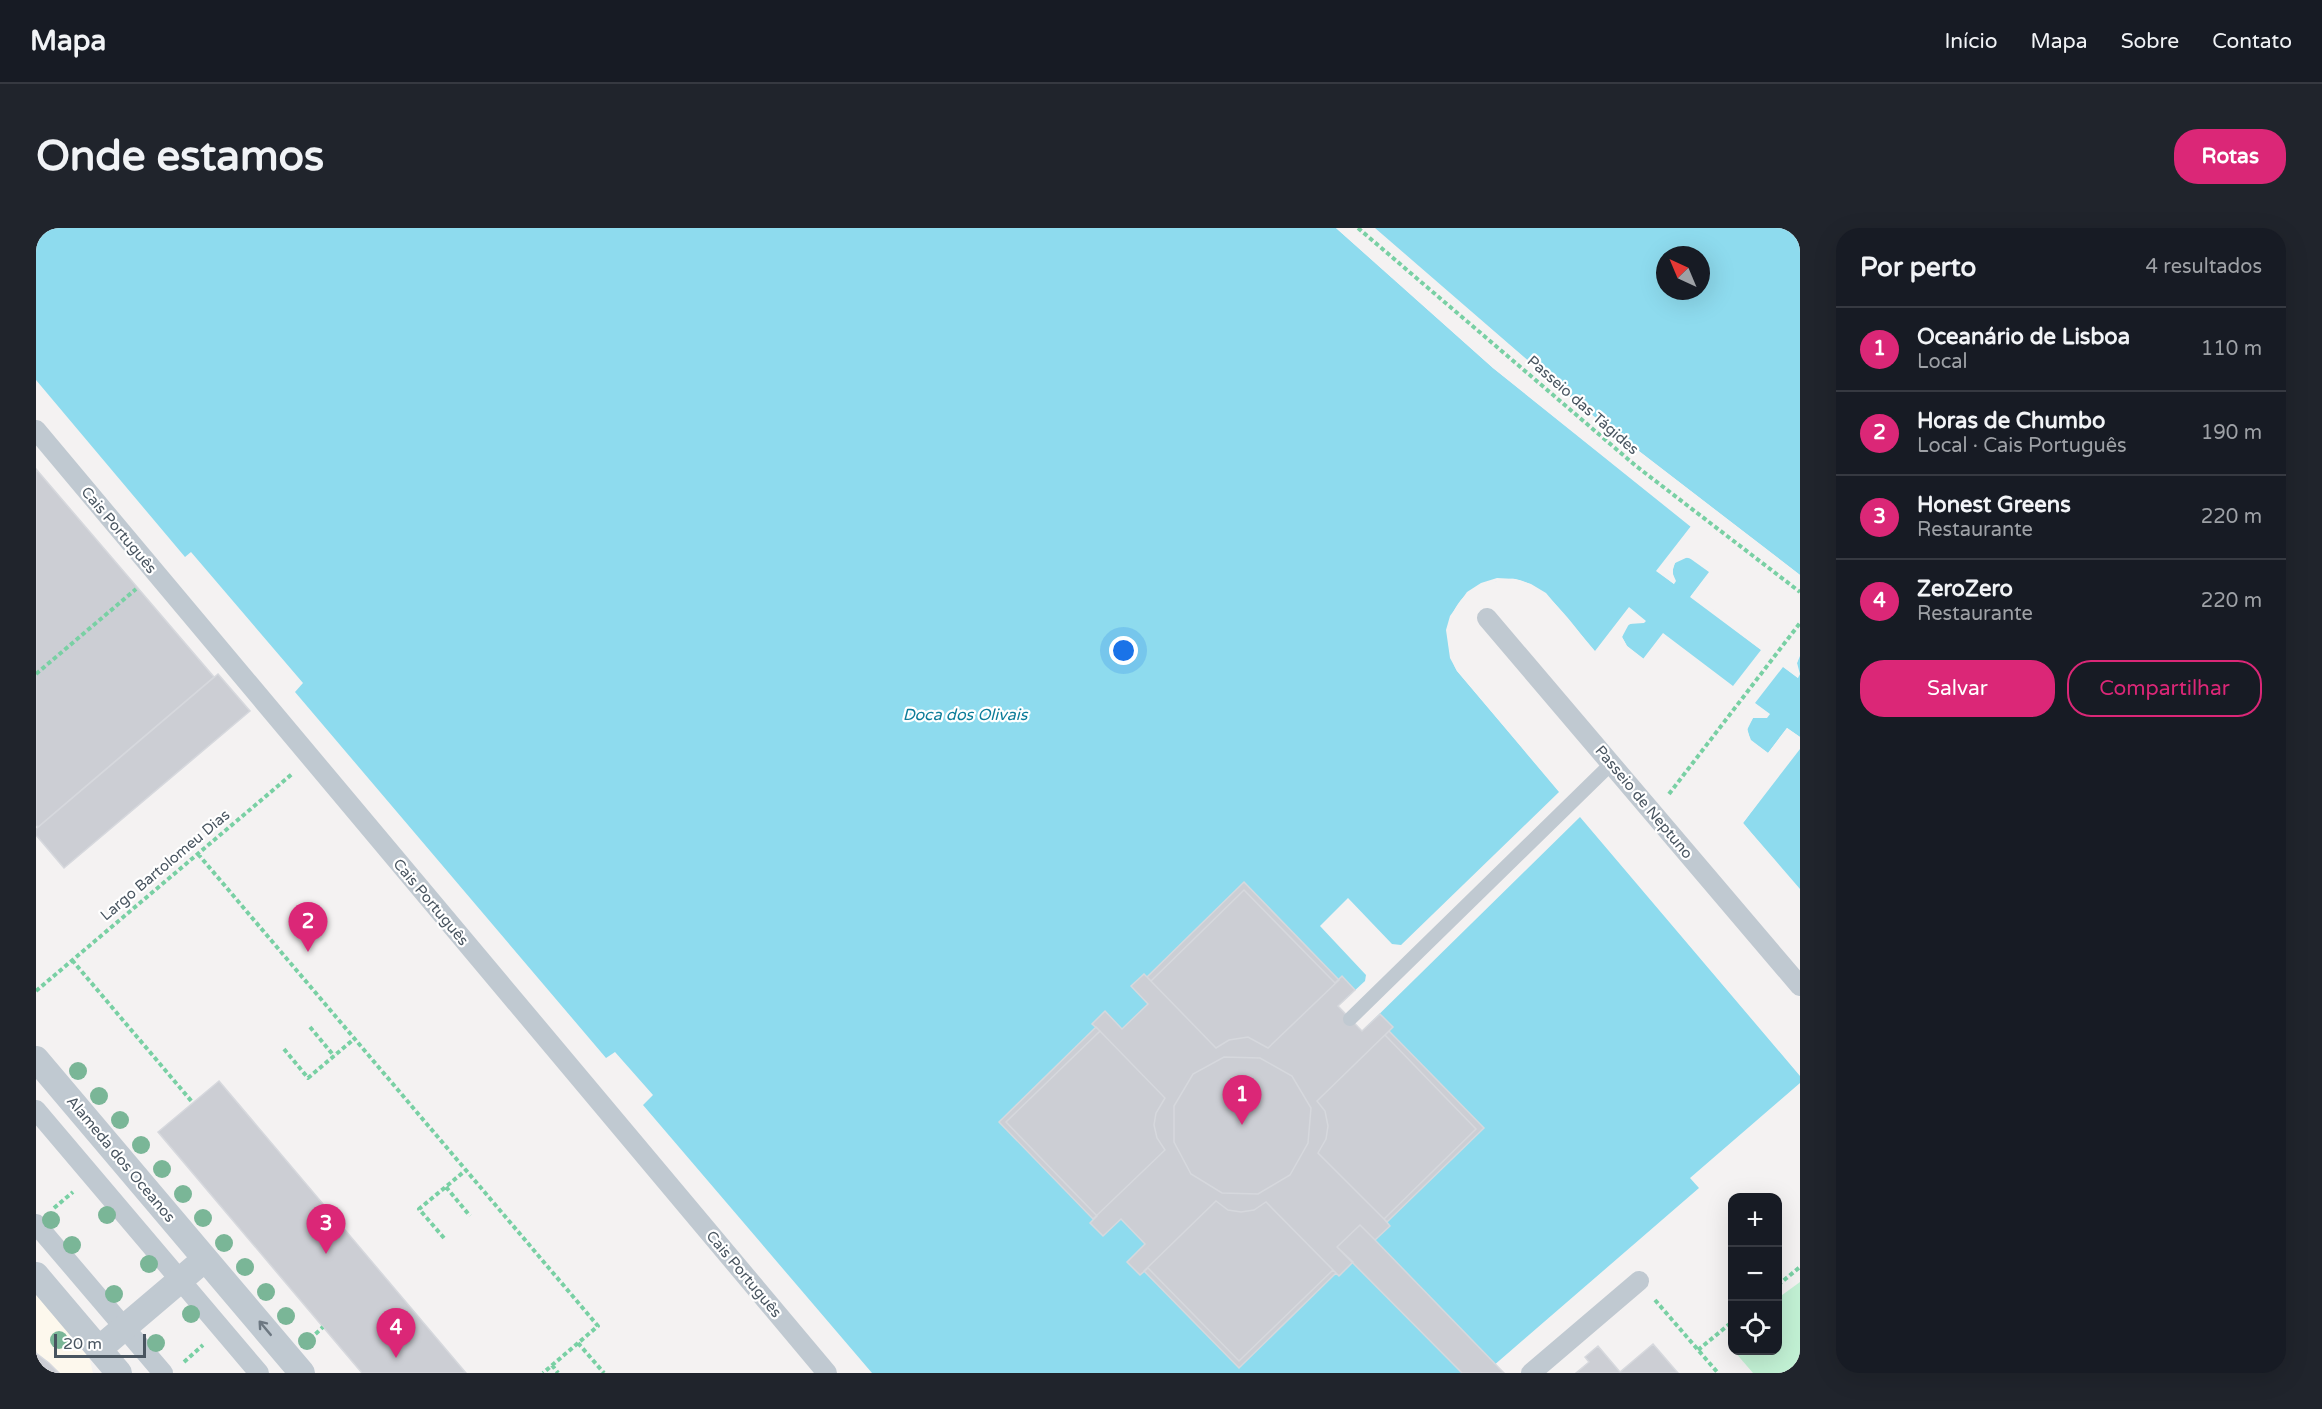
<!DOCTYPE html>
<html lang="pt">
<head>
<meta charset="utf-8">
<style>
  :root { --surface:#171b24; --page:#20242c; --text:#f1f3f6; --muted:#9ea1a6; --line:#363941; --accent:#db2777 }
  body { margin:0; font-family:"Varela Round",sans-serif; background:var(--page); color:var(--text) }
  .controls { position:absolute; right:18px; bottom:18px; display:grid; overflow:hidden; border-radius:12px; box-shadow:0 6px 24px #0002 }
  .controls button { width:54px; height:54px; display:grid; place-items:center; padding:0; border:0; border-bottom:2px solid var(--line); background:var(--surface); color:var(--text); font:30px sans-serif }
  .compass { position:absolute; left:1620px; top:18px; width:54px; height:54px; border-radius:50%; background:var(--surface); box-shadow:0 6px 24px #0002; rotate:316deg }
  .scale { position:absolute; left:18px; bottom:15px; width:92px; box-sizing:border-box; padding-left:6px; border:3px solid #495560; border-top:0; font-size:16px; line-height:21px; white-space:nowrap; color:#495560; -webkit-text-stroke:4px #fff; paint-order:stroke }
  .you { position:absolute; left:1088px; top:423px; width:21px; height:21px; margin:-15px; border:4px solid #fff; border-radius:50%; background:#1a73e8; box-shadow:0 0 0 9px #1a73e833 }
  .badge { display:grid; place-items:center; width:39px; height:39px; border-radius:50%; background:var(--accent); color:#fff; font-size:20px; font-weight:700 }
  .pin { position:absolute; translate:-50% -50px; filter:drop-shadow(0 2px 3px #0008) }
  .pin::after { content:''; position:absolute; top:32px; width:21px; height:18px; background:inherit; clip-path:polygon(0 0,100% 0,50% 100%) }
  .list { margin:0; padding:0; list-style:none }
  h2 { display:flex; justify-content:space-between; align-items:center; height:78px; margin:0; padding:0 24px; font-size:26px }
  h2 small { font-size:20px; font-weight:400; color:var(--muted) }
  .list li { display:grid; grid-template-columns:39px 1fr auto; gap:18px; align-items:center; box-sizing:border-box; height:84px; padding:0 24px; border-top:2px solid var(--line) }
  .list b { display:block; font-size:22px; white-space:nowrap }
  .list p { margin:0; font-size:20px; white-space:nowrap; color:var(--muted) }
  .list em { font-size:20px; font-style:normal; color:var(--muted) }
  .actions { display:flex; gap:12px; padding:18px 24px }
  .actions a { flex:1; padding:14px 0; border:2px solid var(--accent); border-radius:24px; text-align:center; font-size:21px; color:var(--accent) }
  .actions .main { background:var(--accent); color:#fff }
  .icon { flex:none; width:33px; height:33px; fill:none; stroke:currentColor; stroke-width:2; stroke-linecap:round; stroke-linejoin:round }
  .map { position:relative; flex:none; width:1764px; height:1145px; overflow:hidden; border-radius:24px }
  header { display:flex; align-items:center; gap:36px; box-sizing:border-box; height:84px; padding:0 30px; background:var(--surface); border-bottom:2px solid var(--line) }
  header strong { font-size:28px }
  nav { display:flex; gap:33px; margin-inline-start:auto; font-size:21px }
  .intro { display:flex; align-items:center; justify-content:space-between; box-sizing:border-box; height:144px; padding:0 36px }
  h1 { margin:0; font-size:42px }
  .button { padding:15px 27px; border-radius:24px; background:var(--accent); color:#fff; font-size:21px; font-weight:700 }
  main { display:flex; gap:36px; padding:0 36px }
  aside { flex:1; background:var(--surface); border-radius:24px; box-shadow:0 6px 24px #0002 }
  .map>svg:first-child { display:block }
  .commercial { fill:#fdf8ed }
  .green { fill:#c2f1d4 }
  .water { fill:#8edbee; fill-rule:evenodd }
  .pier { fill:#f4f2f2 }
  .building { fill:#ccced4; stroke:#d6d8dd; stroke-width:1.5 }
  .lines { fill:none; stroke-linecap:round; stroke-linejoin:round }
  .path { stroke:#79d0a4; stroke-width:4; stroke-dasharray:4.5 3; stroke-linecap:butt }
  .service { stroke:#c0c9d1; stroke-width:14 }
  .pedestrian { stroke:#c0c9d1; stroke-width:20 }
  .minor { stroke:#c0c9d1; stroke-width:26 }
  .tree { fill:#7ab697 }
  .oneway { stroke:#6d7882 }
  .labels { text-anchor:middle; dominant-baseline:central; stroke-width:4.5; stroke-linejoin:round; paint-order:stroke }
  .street-label { font-size:15px; fill:#495560; stroke:#fff }
  .water-label { font-size:16px; font-style:italic; fill:#0c7c99; stroke:#fff }
</style>
</head>
<body>
<header>
<strong>Mapa</strong>
<nav><a>Início</a><a>Mapa</a><a>Sobre</a><a>Contato</a></nav>
</header>
<div class="intro"><h1>Onde estamos</h1><a class="button">Rotas</a></div>
<main>
<div class="map">
<svg width="1764" height="1145" viewBox="0 0 1764 1145">
  <rect width="100%" height="100%" fill="#f4f2f2"/>
  <path class="commercial" d="M 0,1060 L 51,1120 L 57,1145 L 0,1145 Z"/>
  <path class="green" d="M 1764,1054 L 1764,1145 L 1717,1145 L 1698,1123 L 1742,1122 L 1742,1070 Z"/>
  <path class="water" d="M 0,0 L 1300,0 L 1457,140 L 1655,299 L 1621,343 L 1638,356 C 1637,343 1634,335 1647,329 L 1657,331 L 1674,344 L 1655,368 L 1762,450 L 1761,435 L 1764,428 L 1764,509 L 1751,500 L 1732,525 L 1715,512 L 1711,502 L 1717,490 L 1733,486 L 1627,406 L 1608,431 L 1591,418 L 1586,409 L 1589,399 L 1598,394 L 1608,395 L 1593,380 L 1559,424 C 1539,400 1511,356 1479,351 C 1474,350 1466,352 1461,353 C 1416,359 1401,405 1421,443 L 1764,847 L 1764,855 L 1654,950 L 1663,960 L 1449,1145 L 836,1145 L 607,877 L 617,867 L 579,824 L 570,830 L 259,464 L 267,455 L 155,324 L 149,329 L 0,152 Z
    M 1339,0 L 1764,0 L 1764,347 L 1547,180 ZM 1629,27 L 1665,27 L 1665,63 L 1629,63 Z
    M 1764,521 L 1764,661 L 1707,595 Z"/>
  <path class="pier" d="M 1300,0 L 1304,0 L 1521,190 L 1657,297 L 1657,300 L 1624,342 L 1635,350 L 1633,339 L 1636,332 L 1646,326 L 1658,328 L 1677,344 L 1659,368 L 1759,444 L 1758,434 L 1764,425 L 1761,435 L 1764,446 L 1762,450 L 1747,439 L 1719,475 L 1734,486 L 1731,490 L 1717,490 L 1711,499 L 1714,512 L 1732,525 L 1751,500 L 1764,509 L 1764,512 L 1752,504 L 1731,528 L 1712,514 L 1708,502 L 1715,488 L 1728,486 L 1628,409 L 1608,434 L 1588,420 L 1583,410 L 1584,402 L 1591,393 L 1603,391 L 1593,384 L 1558,426 L 1508,368 L 1478,354 L 1462,353 L 1446,358 L 1433,367 L 1417,389 L 1413,402 L 1417,429 L 1423,441 L 1764,843 L 1764,848 L 1544,589 L 1326,803 L 1302,778 L 1329,753 L 1330,747 L 1284,698 L 1312,670 L 1356,716 L 1365,717 L 1523,564 L 1421,443 L 1414,430 L 1410,402 L 1414,388 L 1431,364 L 1445,355 L 1461,350 L 1479,351 L 1495,356 L 1510,365 L 1559,423 L 1593,379 L 1610,393 L 1608,395 L 1593,396 L 1586,409 L 1591,418 L 1607,431 L 1627,405 L 1697,458 L 1725,422 L 1654,369 L 1673,344 L 1652,329 L 1639,335 L 1636,344 L 1640,353 L 1638,356 L 1620,343 L 1655,298 L 1457,140 Z
    M 1336,0 L 1547,180 L 1764,347 L 1764,350 L 1545,182 L 1371,33 Z
    M 1764,518 L 1707,595 L 1764,664 L 1704,595 Z"/>
  <path class="building" d="M 0,241 L 178,449 L 2,599 L 0,597 Z
    M 182,446 L 214,483 L 28,640 L 0,607 L 0,601 Z
    M 1208,654 L 1303,752 L 1232,820 L 1212,809 L 1193,812 L 1180,820 L 1111,749 Z
    M 1208,662 L 1299,755 L 1306,748 L 1319,762 L 1302,778 L 1326,803 L 1344,786 L 1357,799 L 1349,807 L 1440,901 L 1348,991 L 1354,998 L 1339,1012 L 1324,997 L 1301,1019 L 1317,1034 L 1303,1048 L 1297,1042 L 1203,1133 L 1112,1040 L 1104,1047 L 1091,1034 L 1109,1016 L 1085,991 L 1067,1008 L 1054,995 L 1061,988 L 970,894 L 1064,803 L 1056,796 L 1069,783 L 1086,801 L 1112,776 L 1095,758 L 1108,746 L 1115,753 Z
    M 1060,799 L 1129,870 L 1120,885 L 1118,897 L 1121,910 L 1129,922 L 1057,991 L 963,894 Z
    M 1353,803 L 1448,900 L 1351,994 L 1282,925 L 1290,911 L 1292,898 L 1289,883 L 1281,873 Z
    M 1188,829 L 1224,830 L 1256,848 L 1275,880 L 1272,915 L 1254,947 L 1222,966 L 1186,965 L 1155,946 L 1138,914 L 1138,878 L 1157,846 Z
    M 183,853 L 430,1145 L 326,1145 L 287,1099 L 122,904 Z
    M 1180,973 L 1192,982 L 1205,984 L 1218,982 L 1230,974 L 1300,1045 L 1203,1140 L 1108,1043 Z
    M 1324,997 L 1339,1012 L 1468,1145 L 1426,1145 L 1301,1019 Z
    M 1617,1116 L 1642,1145 L 1540,1145 L 1553,1134 L 1549,1129 L 1562,1118 L 1584,1144 Z
    M 0,1125 L 13,1135 L 23,1145 L 0,1145 Z"/>
  <g class="lines">
    <path class="path" d="M 1322,0 L 1600,238 L 1764,364
      M 0,446 L 100,361
      M 1633,566 L 1764,395
      M 162,626 L 562,1098 L 507,1145
      M 36,732 L 157,875
      M 0,763 L 256,546
      M 274,799 L 298,828
      M 248,821 L 272,850 L 318,811
      M 410,959 L 434,988
      M 18,980 L 37,964
      M 408,1010 L 383,981 L 430,942
      M 1742,1057 L 1764,1039
      M 1619,1072 L 1682,1145
      M 274,1111 L 287,1099
      M 542,1115 L 568,1145
      M 1662,1122 L 1696,1094
      M 148,1134 L 167,1117
      M 516,1137 L 522,1145"/>
    <path class="service" d="M 1314,791 L 1575,536"/>
    <path class="pedestrian" d="M 0,202 L 791,1145
      M 1451,390 L 1764,758
      M 0,882 L 223,1145
      M 0,996 L 127,1145
      M 1495,1145 L 1603,1053"/>
    <path class="minor" d="M 0,831 L 266,1145
      M 0,1047 L 83,1145
      M 63,1121 L 169,1031"/>
  </g>
  <g class="tree">
    <circle cx="42" cy="843" r="9"/>
    <circle cx="63" cy="868" r="9"/>
    <circle cx="84" cy="892" r="9"/>
    <circle cx="105" cy="917" r="9"/>
    <circle cx="126" cy="941" r="9"/>
    <circle cx="147" cy="966" r="9"/>
    <circle cx="71" cy="987" r="9"/>
    <circle cx="167" cy="990" r="9"/>
    <circle cx="15" cy="992" r="9"/>
    <circle cx="188" cy="1015" r="9"/>
    <circle cx="36" cy="1017" r="9"/>
    <circle cx="113" cy="1036" r="9"/>
    <circle cx="209" cy="1039" r="9"/>
    <circle cx="230" cy="1064" r="9"/>
    <circle cx="78" cy="1066" r="9"/>
    <circle cx="155" cy="1086" r="9"/>
    <circle cx="250" cy="1088" r="9"/>
    <circle cx="23" cy="1112" r="9"/>
    <circle cx="271" cy="1113" r="9"/>
    <circle cx="120" cy="1115" r="9"/>
  </g>
  <defs><path id="oneway-shaft" d="M-6 0H5M1.5-3L5.5 0L1.5 3" fill="none" stroke-width="1.6" stroke-linecap="round" stroke-linejoin="round" transform="scale(1.5)"/></defs>
  <use class="oneway" href="#oneway-shaft" transform="translate(229 1100) rotate(-130)"/>
  <g class="labels">
    <g class="street-label">
      <text transform="translate(1547 177) rotate(41)">Passeio das Tágides</text>
      <text transform="translate(83 302) rotate(50)">Cais Português</text>
      <text transform="translate(1608 574) rotate(50)">Passeio de Neptuno</text>
      <text transform="translate(129 637) rotate(-40)">Largo Bartolomeu Dias</text>
      <text transform="translate(395 674) rotate(50)">Cais Português</text>
      <text transform="translate(85 931) rotate(50)">Alameda dos Oceanos</text>
      <text transform="translate(708 1046) rotate(50)">Cais Português</text>
    </g>
    <g class="water-label">
      <text x="929" y="487">Doca dos Olivais</text>
    </g>
  </g>
</svg>
<div class="controls">
<button>+</button>
<button>−</button>
<button><svg class="icon" aria-label="locate" viewBox="0 0 24 24"><circle cx="12" cy="12" r="6"/><path d="M12 2v4M12 18v4M2 12h4M18 12h4"/></svg></button>
</div>
<svg class="compass" viewBox="-18 -18 36 36"><path d="M0-13l5 13h-10z" fill="#e53935"/><path d="M0 13l5-13h-10z" fill="#9ea1a6"/></svg>
<div class="scale">20 m</div>
<div class="you"></div>
<div class="pin badge" style="left:1206px;top:897px">1</div>
<div class="pin badge" style="left:272px;top:724px">2</div>
<div class="pin badge" style="left:290px;top:1026px">3</div>
<div class="pin badge" style="left:360px;top:1130px">4</div>
</div>
<aside>
<h2>Por perto<small>4 resultados</small></h2>
<ul class="list">
<li><span class="badge">1</span><div><b>Oceanário de Lisboa</b><p>Local</p></div><em>110 m</em></li>
<li><span class="badge">2</span><div><b>Horas de Chumbo</b><p>Local · Cais Português</p></div><em>190 m</em></li>
<li><span class="badge">3</span><div><b>Honest Greens</b><p>Restaurante</p></div><em>220 m</em></li>
<li><span class="badge">4</span><div><b>ZeroZero</b><p>Restaurante</p></div><em>220 m</em></li>
</ul>
<div class="actions"><a class="main">Salvar</a><a>Compartilhar</a></div>
</aside>
</main>
</body>
</html>
